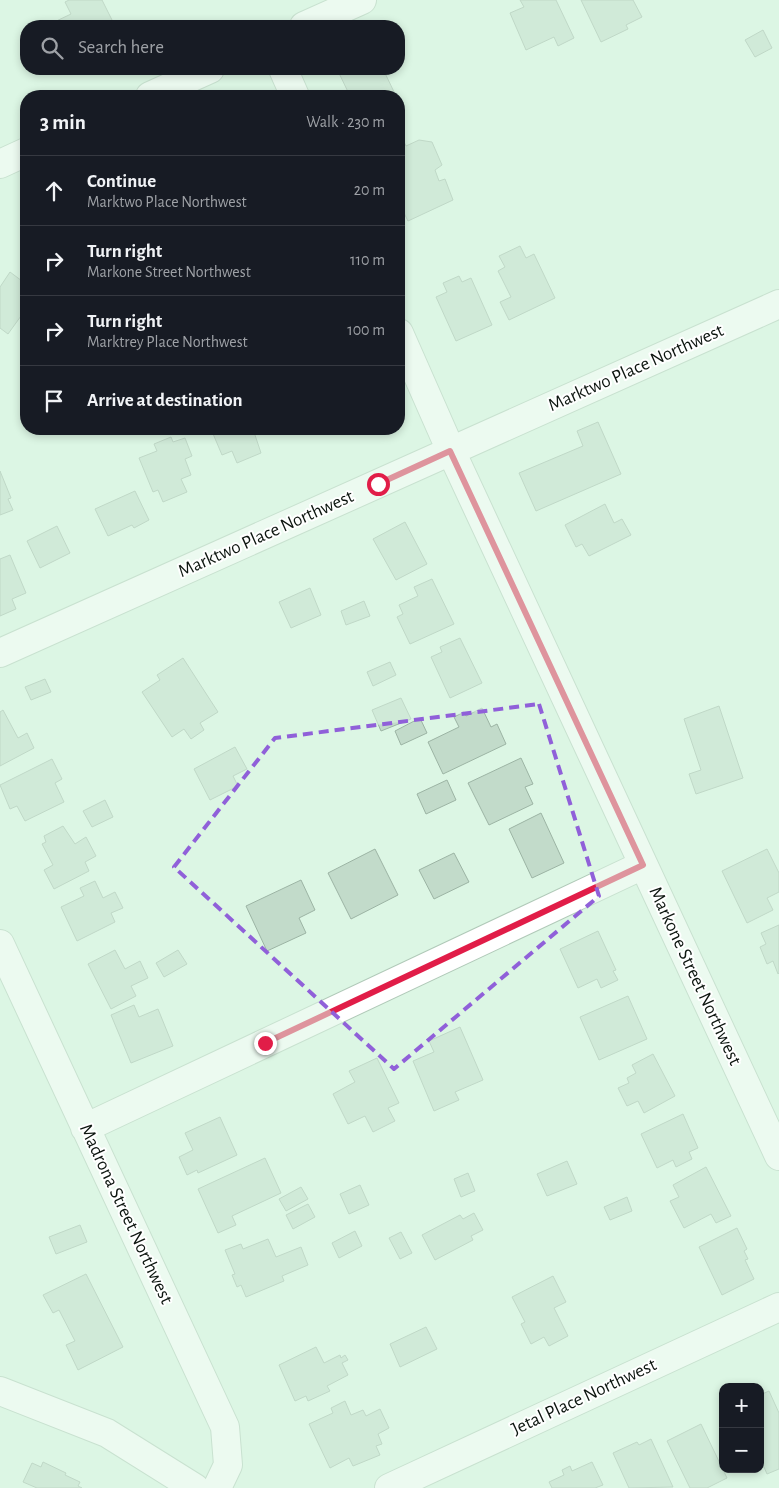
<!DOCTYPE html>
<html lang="en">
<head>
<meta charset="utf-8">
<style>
  :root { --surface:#171b24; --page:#20242c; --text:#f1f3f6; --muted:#9ea1a6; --line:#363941 }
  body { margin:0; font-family:"Alegreya Sans",sans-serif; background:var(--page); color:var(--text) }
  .controls { position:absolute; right:15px; bottom:15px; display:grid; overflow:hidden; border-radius:10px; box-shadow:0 2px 8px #0003 }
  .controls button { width:45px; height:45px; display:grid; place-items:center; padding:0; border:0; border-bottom:1px solid var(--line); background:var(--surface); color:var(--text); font:25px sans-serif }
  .stop { position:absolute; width:15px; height:15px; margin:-11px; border:4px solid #e11d48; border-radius:50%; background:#fff }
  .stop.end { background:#e11d48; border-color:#fff; box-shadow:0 1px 5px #0008 }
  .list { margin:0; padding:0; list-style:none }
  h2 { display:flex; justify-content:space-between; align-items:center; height:65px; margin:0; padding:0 20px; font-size:21px }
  h2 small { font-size:16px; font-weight:400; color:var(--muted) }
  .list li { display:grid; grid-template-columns:32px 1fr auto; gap:15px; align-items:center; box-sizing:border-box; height:70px; padding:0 20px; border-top:1px solid var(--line) }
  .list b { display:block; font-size:19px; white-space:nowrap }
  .list p { margin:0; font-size:16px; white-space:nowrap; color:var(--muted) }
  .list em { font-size:16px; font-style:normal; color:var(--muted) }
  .icon { flex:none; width:28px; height:28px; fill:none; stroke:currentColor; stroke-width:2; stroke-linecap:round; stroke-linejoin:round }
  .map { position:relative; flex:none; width:779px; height:1488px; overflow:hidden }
  .search { position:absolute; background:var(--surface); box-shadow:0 2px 8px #0003; left:20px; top:20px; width:385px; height:55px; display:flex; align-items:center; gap:12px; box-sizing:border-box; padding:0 18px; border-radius:20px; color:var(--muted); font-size:19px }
  .panel { position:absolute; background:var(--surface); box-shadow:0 2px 8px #0003; left:20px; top:90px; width:385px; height:345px; border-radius:20px }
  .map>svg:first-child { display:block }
  .building { fill:#c2dbca; stroke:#9cb4a4 }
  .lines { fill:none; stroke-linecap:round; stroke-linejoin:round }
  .minor-casing { stroke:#b0c9b8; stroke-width:30 }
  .tertiary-casing { stroke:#b0c9b8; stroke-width:30 }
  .minor { stroke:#fff; stroke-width:28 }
  .tertiary { stroke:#fff; stroke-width:28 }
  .route { stroke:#e11d48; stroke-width:6 }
  .marked { fill:none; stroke:#9060d9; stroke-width:4; stroke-dasharray:10 6; stroke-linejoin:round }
  .labels { text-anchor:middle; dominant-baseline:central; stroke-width:4; stroke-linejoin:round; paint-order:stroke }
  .street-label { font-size:19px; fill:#0c150f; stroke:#fff }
</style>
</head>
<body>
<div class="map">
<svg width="779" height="1488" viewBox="0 0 779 1488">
  <rect width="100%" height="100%" fill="#dcf6e4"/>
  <path class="building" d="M 69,0 L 102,0 L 115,26 L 46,26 L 71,14 L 65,2 Z
    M 520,0 L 556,0 L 574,38 L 558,46 L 554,37 L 526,50 L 510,13 L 524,7 Z
    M 581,0 L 633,0 L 642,17 L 626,25 L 628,29 L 601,42 Z
    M 763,30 L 772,48 L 755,57 L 745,40 Z
    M 337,69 L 383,69 L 396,96 L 350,96 Z
    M 399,132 L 406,146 L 419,140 L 432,142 L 442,165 L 435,170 L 439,181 L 445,179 L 453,200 L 408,221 L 399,203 Z
    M 520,246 L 526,258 L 534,254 L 555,298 L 509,320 L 500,302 L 511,297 L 498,271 L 505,267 L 499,256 Z
    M 10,272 L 26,284 L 26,309 L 8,334 L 0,328 L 0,287 Z
    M 459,276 L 462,282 L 471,278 L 492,325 L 456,341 L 436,297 L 447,292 L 443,283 Z
    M 598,422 L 621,474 L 536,511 L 519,473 L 583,446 L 577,431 Z
    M 211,429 L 253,429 L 261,453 L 237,463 L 232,451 L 222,455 Z
    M 171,437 L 173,442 L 185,438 L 192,456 L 185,459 L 191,475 L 181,479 L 187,492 L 163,502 L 158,490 L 153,492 L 139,458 L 157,451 L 154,444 Z
    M 0,471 L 11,498 L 8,499 L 13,510 L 0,515 Z
    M 135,491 L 149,520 L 134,528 L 132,525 L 108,536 L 95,509 Z
    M 605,504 L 614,523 L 622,519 L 631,535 L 589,556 L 582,544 L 576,547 L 565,525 Z
    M 405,522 L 427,564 L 396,580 L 373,539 Z
    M 57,526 L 70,553 L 40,568 L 27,541 Z
    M 10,555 L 26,593 L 12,599 L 16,609 L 0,616 L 0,559 Z
    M 432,579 L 454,624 L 410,644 L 397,617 L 403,614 L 399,605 L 418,596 L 414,587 Z
    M 310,588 L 321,615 L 291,628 L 279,602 Z
    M 364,601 L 370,616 L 346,625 L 341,611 Z
    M 460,638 L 482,683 L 450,698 L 431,657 L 442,652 L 440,647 Z
    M 183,658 L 218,712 L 200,723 L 204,730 L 191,739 L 184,729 L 172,737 L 142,692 L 160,680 L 157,675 Z
    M 390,662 L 396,675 L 373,686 L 367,672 Z
    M 45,679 L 51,692 L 31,700 L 25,687 Z
    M 401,698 L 411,719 L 381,731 L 372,710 Z
    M 719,706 L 743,778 L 696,794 L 689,774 L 701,770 L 684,719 Z
    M 482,708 L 491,727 L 497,724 L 506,744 L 443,774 L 428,742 L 459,727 L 454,717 L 464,712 L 466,716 Z
    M 3,710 L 18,738 L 27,733 L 34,748 L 0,766 L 0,712 Z
    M 420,718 L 427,733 L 401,745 L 395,731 Z
    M 235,747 L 247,769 L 233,776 L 238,786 L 210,800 L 194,769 Z
    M 521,758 L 533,784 L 525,787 L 533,804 L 489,825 L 468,783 Z
    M 52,759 L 62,779 L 55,783 L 64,802 L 25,821 L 17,806 L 10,809 L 0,785 Z
    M 447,780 L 456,800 L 426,814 L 417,794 Z
    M 105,800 L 113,817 L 92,827 L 83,811 Z
    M 541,813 L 564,863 L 532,878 L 509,829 Z
    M 63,826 L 75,844 L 86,837 L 96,856 L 85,862 L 89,871 L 54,889 L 44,870 L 53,865 L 42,844 L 46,842 L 44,836 Z
    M 375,849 L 398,895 L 351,919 L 328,873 Z
    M 767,849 L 779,873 L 779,892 L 767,898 L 773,910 L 747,923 L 722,871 Z
    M 454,853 L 469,882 L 434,899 L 419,870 Z
    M 301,880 L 315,910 L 299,918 L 306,933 L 267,951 L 246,906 Z
    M 95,881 L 103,898 L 115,892 L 123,908 L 111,913 L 115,922 L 77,941 L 61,907 L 84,896 L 80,888 Z
    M 779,925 L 779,973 L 778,974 L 773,961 L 767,964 L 760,947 L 766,944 L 761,933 Z
    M 598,931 L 616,970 L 613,971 L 618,980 L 601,988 L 597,979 L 578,988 L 560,949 Z
    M 115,950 L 125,969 L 140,961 L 148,978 L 131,986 L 136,996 L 111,1009 L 88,964 Z
    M 178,950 L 187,964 L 164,977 L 156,963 Z
    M 628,996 L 647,1039 L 599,1060 L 580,1017 Z
    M 134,1005 L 139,1017 L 158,1009 L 173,1046 L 131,1063 L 111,1015 Z
    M 460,1027 L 483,1080 L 455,1092 L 459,1100 L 434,1111 L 413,1061 L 434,1052 L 429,1041 Z
    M 653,1054 L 675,1096 L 644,1113 L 638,1101 L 627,1106 L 618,1088 L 629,1083 L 627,1078 L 636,1073 L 632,1065 Z
    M 377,1058 L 399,1103 L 388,1108 L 395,1121 L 373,1132 L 365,1116 L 348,1124 L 333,1094 L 355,1082 L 349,1071 Z
    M 683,1114 L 698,1148 L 689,1152 L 692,1159 L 676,1167 L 673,1160 L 657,1168 L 641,1134 Z
    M 220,1117 L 237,1155 L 198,1173 L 197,1170 L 187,1175 L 179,1157 L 193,1150 L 185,1133 Z
    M 265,1158 L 281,1193 L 232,1216 L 236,1225 L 218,1233 L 198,1189 Z
    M 567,1161 L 577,1184 L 547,1196 L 537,1174 Z
    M 706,1167 L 731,1216 L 716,1223 L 711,1214 L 684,1228 L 670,1201 L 679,1197 L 673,1185 Z
    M 468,1173 L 475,1191 L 461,1197 L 454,1179 Z
    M 360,1185 L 369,1205 L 349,1214 L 340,1194 Z
    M 301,1187 L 308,1199 L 286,1211 L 279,1199 Z
    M 627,1197 L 632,1211 L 610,1220 L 604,1207 Z
    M 308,1204 L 315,1217 L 293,1229 L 286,1215 Z
    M 474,1213 L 483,1230 L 471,1236 L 473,1240 L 435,1260 L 422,1235 L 460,1215 L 463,1219 Z
    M 80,1225 L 87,1242 L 56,1254 L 49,1237 Z
    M 737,1228 L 747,1249 L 744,1251 L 748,1259 L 745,1260 L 754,1279 L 722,1295 L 699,1247 Z
    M 355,1231 L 362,1246 L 339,1258 L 332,1243 Z
    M 401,1232 L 412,1253 L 400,1259 L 389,1238 Z
    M 268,1239 L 276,1257 L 301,1247 L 308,1265 L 282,1276 L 284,1281 L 246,1297 L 241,1285 L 237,1287 L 232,1275 L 235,1274 L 225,1250 L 241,1244 L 243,1249 Z
    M 86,1274 L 123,1347 L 78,1370 L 66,1345 L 75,1341 L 59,1310 L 53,1313 L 43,1295 Z
    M 553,1276 L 566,1302 L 554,1308 L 568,1336 L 549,1346 L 544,1337 L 531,1344 L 521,1324 L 525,1322 L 512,1297 Z
    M 426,1327 L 437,1349 L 400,1367 L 390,1344 Z
    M 316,1347 L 324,1363 L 340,1355 L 341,1358 L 345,1355 L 348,1360 L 342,1363 L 348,1375 L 327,1386 L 330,1391 L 308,1401 L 306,1396 L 295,1401 L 279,1365 Z
    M 769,1391 L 779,1413 L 779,1469 L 767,1474 L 764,1467 L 760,1468 L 760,1395 Z
    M 345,1401 L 351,1415 L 363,1410 L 366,1416 L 380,1409 L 389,1428 L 378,1434 L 382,1444 L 376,1446 L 380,1455 L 353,1466 L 349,1458 L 330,1468 L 309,1424 L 333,1413 L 331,1408 Z
    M 701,1424 L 727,1478 L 707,1488 L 690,1488 L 667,1441 Z
    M 651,1439 L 673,1487 L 629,1488 L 613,1453 L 637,1442 L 639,1445 Z
    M 43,1462 L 66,1473 L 65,1475 L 80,1482 L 78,1486 L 82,1488 L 37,1488 L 23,1482 L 32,1463 L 41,1467 Z
    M 592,1462 L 603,1485 L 595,1488 L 552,1488 L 549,1482 L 564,1475 L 562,1470 L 570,1466 L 572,1471 Z"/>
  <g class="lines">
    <defs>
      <path id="minor" d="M 304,26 L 362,0
        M 283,69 L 295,96
        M 150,96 L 210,69
        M 0,164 L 26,152
        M 399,333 L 451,451 L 779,1156
        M 0,653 L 779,304
        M 0,944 L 225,1427 L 228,1465 L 217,1488
        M 85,1128 L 643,865
        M 389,1488 L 779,1307"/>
      <path id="tertiary" d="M 0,1391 L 107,1433 L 195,1488"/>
    </defs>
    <use href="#minor" class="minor-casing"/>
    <use href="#tertiary" class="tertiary-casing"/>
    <use href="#minor" class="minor"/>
    <use href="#tertiary" class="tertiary"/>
  </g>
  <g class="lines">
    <path class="route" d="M 265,1043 L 643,865 L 450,451 L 378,484"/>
  </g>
  <path d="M0 0H779V1488H0ZM 539,704 L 599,896 L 394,1069 L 174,867 L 275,738 Z" fill="#dcf6e4" fill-opacity=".55" fill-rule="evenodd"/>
  <path class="marked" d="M 539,704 L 599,896 L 394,1069 L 174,867 L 275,738 Z"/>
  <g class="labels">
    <g class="street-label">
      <text transform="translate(636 368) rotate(-24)">Marktwo Place Northwest</text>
      <text transform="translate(266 534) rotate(-24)">Marktwo Place Northwest</text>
      <text transform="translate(695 976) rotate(65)">Markone Street Northwest</text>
      <text transform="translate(126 1214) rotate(65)">Madrona Street Northwest</text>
      <text transform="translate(584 1397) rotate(-25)">Jetal Place Northwest</text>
    </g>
  </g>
</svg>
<div class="controls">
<button>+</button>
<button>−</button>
</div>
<div class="stop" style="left:378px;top:484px"></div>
<div class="stop end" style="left:265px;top:1043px"></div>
<div class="search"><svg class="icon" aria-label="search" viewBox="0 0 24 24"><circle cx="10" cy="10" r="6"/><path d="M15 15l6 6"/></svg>Search here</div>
<section class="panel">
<h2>3 min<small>Walk · 230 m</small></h2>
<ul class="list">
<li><svg class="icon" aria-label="ahead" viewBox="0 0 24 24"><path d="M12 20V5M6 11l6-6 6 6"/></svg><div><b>Continue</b><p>Marktwo Place Northwest</p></div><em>20 m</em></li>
<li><svg class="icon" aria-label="right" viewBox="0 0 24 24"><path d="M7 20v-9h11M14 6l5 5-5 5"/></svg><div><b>Turn right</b><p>Markone Street Northwest</p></div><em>110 m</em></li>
<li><svg class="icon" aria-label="right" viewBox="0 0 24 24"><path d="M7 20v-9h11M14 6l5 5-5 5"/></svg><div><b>Turn right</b><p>Marktrey Place Northwest</p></div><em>100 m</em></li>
<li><svg class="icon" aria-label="arrive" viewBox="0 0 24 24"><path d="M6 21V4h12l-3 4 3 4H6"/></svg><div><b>Arrive at destination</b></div></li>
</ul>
</section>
</div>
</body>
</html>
